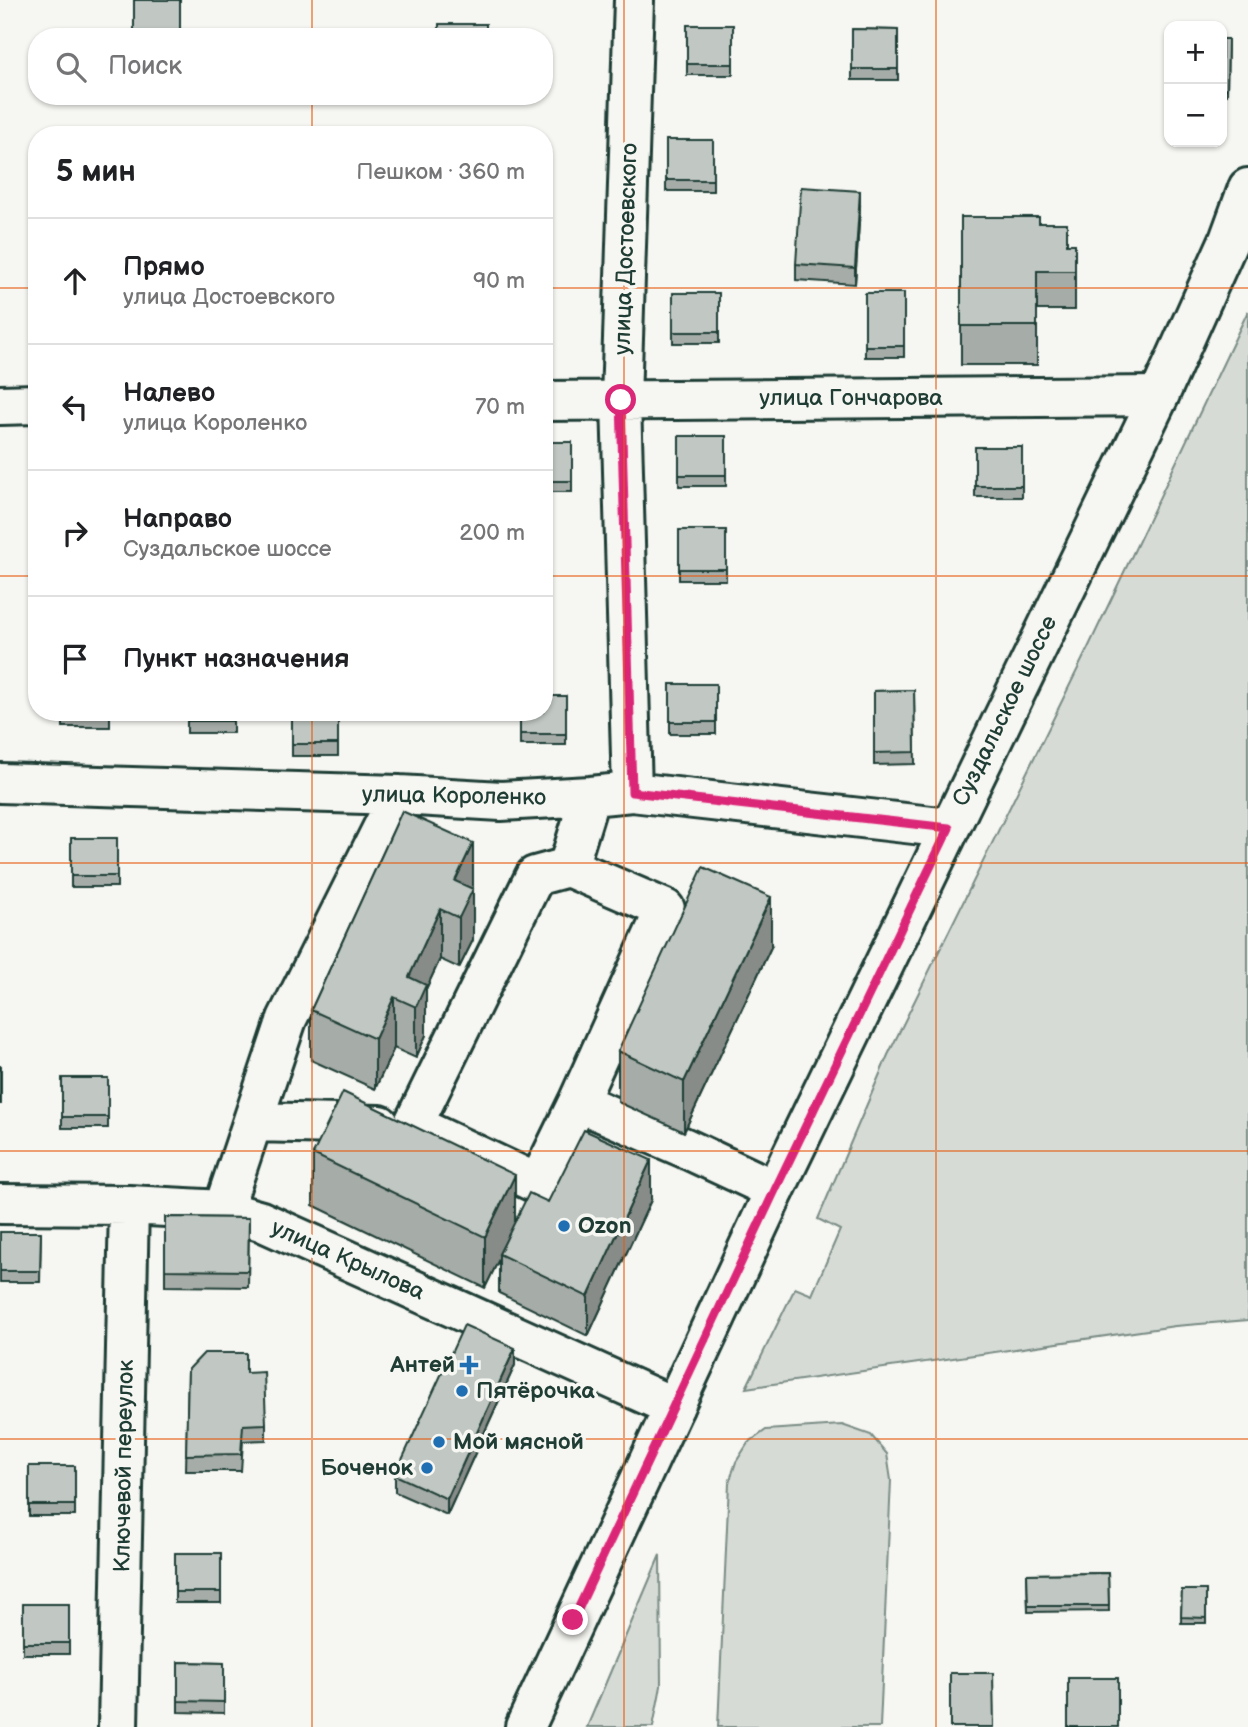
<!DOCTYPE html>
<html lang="ru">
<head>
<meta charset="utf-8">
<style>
  :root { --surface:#fff; --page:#f6f6f6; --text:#202124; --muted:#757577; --line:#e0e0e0 }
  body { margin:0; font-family:"Balsamiq Sans",sans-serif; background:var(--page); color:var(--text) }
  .controls { position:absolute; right:21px; top:21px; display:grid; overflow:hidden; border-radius:14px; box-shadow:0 2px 5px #0004 }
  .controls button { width:63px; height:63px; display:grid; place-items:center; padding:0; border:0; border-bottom:2px solid var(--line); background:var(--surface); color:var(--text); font:35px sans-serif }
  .stop { position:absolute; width:21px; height:21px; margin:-16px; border:5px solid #db2777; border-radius:50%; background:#fff }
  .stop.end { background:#db2777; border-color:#fff; box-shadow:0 2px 7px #0008 }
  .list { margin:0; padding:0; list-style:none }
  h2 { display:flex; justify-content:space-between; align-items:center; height:91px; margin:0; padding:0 28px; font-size:30px }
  h2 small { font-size:23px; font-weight:400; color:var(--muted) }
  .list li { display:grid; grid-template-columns:46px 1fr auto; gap:21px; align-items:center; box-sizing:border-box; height:126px; padding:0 28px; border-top:2px solid var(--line) }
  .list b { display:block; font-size:26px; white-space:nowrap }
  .list p { margin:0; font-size:23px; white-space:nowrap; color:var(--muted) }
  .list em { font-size:23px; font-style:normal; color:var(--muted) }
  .icon { flex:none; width:38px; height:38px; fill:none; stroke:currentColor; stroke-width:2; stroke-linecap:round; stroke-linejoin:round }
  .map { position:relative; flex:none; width:1248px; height:1727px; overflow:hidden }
  .search { position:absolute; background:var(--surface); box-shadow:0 2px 5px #0004; left:28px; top:28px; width:525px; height:77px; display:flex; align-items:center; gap:18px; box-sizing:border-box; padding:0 24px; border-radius:28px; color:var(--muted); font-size:26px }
  .panel { position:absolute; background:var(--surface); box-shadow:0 2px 5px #0004; left:28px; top:126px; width:525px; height:595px; border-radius:28px }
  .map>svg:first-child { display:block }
  .green { fill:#d6dbd6; stroke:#7a8c85; stroke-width:2 }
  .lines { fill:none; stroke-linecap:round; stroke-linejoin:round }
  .minor-casing { stroke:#1f3d34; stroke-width:44 }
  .major-casing { stroke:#1f3d34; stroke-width:44 }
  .minor { stroke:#f6f6f2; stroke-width:38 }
  .major { stroke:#f6f6f2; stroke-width:38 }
  .wall { fill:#a6aca8; stroke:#1f3d34; stroke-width:2 }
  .shaded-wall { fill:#878c88; stroke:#1f3d34; stroke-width:2 }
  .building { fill:#c1c8c3; stroke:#1f3d34; stroke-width:2 }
  .route { stroke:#db2777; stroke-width:9 }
  .grid { fill:none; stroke:#e8590c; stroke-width:2; stroke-opacity:0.55 }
  .poi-dot { fill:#1f6fb2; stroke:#f6f6f2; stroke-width:2.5 }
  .labels { text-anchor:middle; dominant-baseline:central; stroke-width:7; stroke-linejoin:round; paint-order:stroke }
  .street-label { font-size:23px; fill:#1f3d34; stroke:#f6f6f2 }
  .poi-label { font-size:23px; font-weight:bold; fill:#1f3d34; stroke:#f6f6f2; text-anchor:start }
</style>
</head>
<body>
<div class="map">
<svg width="1248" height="1727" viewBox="0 0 1248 1727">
  <rect width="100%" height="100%" fill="#f6f6f2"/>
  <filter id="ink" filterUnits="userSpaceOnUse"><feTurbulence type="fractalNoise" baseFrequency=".0143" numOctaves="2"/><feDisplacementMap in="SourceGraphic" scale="14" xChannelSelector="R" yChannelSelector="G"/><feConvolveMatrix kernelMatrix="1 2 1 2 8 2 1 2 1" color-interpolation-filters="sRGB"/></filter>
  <g filter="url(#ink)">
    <path class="green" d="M 1248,311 L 1248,1320 L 1175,1326 L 746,1388 L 795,1288 L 812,1295 L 840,1230 L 818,1219 L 888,1055 L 1088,648 Z
      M 842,1425 L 871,1435 L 887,1454 L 891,1480 L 880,1727 L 718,1727 L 729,1483 L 736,1462 L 748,1443 L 766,1430 Z
      M 660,1555 L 661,1686 L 653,1727 L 587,1727 Z"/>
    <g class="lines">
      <defs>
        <path id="minor" d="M 544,401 L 1159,396
          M 0,405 L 37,404
          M 0,783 L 399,795 L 501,801 L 590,796 L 632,792 L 949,828
          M 632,792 L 621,400 L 634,0
          M 568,867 L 590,796
          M 578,1102 L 538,1184 L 413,1125 L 535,876 L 568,867 L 665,909 L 578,1102 L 685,1148 L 775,1190
          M 253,1122 L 380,1125
          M 0,1204 L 129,1205 L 223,1210 L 261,1221 L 674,1407
          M 223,1210 L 287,1019 L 399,795
          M 118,1727 L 129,1205"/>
        <path id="major" d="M 525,1727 L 775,1190 L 1159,396 L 1229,240 L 1248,188"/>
      </defs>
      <use href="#minor" class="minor-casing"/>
      <use href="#major" class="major-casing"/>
      <use href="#minor" class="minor"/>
      <use href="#major" class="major"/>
    </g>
    <path class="wall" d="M 687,25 L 733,25 L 733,75 L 687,75 Z
      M 852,29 L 898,30 L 898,80 L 852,80 Z
      M 1222,39 L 1228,39 L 1227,95 L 1222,95 Z
      M 666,140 L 713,140 L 713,191 L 666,191 Z
      M 860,207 L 855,284 L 796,280 L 796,264 Z
      M 961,217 L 1039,223 L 1067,244 L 1075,244 L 1075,310 L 1037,310 L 1037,365 L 961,365 Z
      M 673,293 L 719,293 L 719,343 L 673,343 Z
      M 865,293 L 904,293 L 904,357 L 865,357 Z
      M 679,436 L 726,436 L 726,486 L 679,486 Z
      M 544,442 L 572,442 L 572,492 L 544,492 Z
      M 975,447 L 1022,447 L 1022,497 L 975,497 Z
      M 679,530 L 726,530 L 726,580 L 679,580 Z
      M 670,684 L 716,684 L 716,734 L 670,734 Z
      M 914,690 L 915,764 L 874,765 L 874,691 Z
      M 566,696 L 566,745 L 520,745 L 520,712 Z
      M 63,712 L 110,712 L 110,727 L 63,727 Z
      M 187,712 L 233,712 L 233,733 L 187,733 Z
      M 292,712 L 338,712 L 338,756 L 292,756 Z
      M 402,811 L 473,940 L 459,968 L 440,959 L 426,989 L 426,1035 L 416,1058 L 394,1048 L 375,1089 L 311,1060 L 311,1010 Z
      M 71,838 L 117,838 L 117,887 L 71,887 Z
      M 771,947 L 684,1132 L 618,1102 L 618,1051 Z
      M 62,1078 L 108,1078 L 108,1128 L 62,1128 Z
      M 313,1154 L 515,1221 L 548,1202 L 651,1200 L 588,1336 L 499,1293 L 499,1259 L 485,1288 L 313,1205 Z
      M 165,1217 L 249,1218 L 248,1287 L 165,1286 Z
      M 0,1232 L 41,1232 L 40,1282 L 0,1282 Z
      M 515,1365 L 447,1515 L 395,1492 L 395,1475 Z
      M 188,1370 L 246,1373 L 266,1424 L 266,1440 L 243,1441 L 241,1471 L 186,1471 Z
      M 29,1466 L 75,1466 L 75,1516 L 29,1516 Z
      M 175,1553 L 221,1553 L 221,1603 L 175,1603 Z
      M 1108,1573 L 1109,1611 L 1028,1612 L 1027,1574 Z
      M 1182,1590 L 1206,1590 L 1206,1623 L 1181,1623 Z
      M 23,1604 L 69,1604 L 69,1654 L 23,1654 Z
      M 178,1662 L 224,1663 L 224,1713 L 178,1712 Z"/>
    <path class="shaded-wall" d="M 860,191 L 860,207 L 855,284 L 855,268 Z
      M 473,843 L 473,940 L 459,968 L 459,918 L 455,881 Z
      M 771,897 L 771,947 L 684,1132 L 684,1082 Z
      M 440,909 L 440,959 L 426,989 L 426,1035 L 416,1058 L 416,1007 L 409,977 Z
      M 394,997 L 394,1048 L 375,1089 L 375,1039 Z
      M 651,1160 L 651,1200 L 588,1336 L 588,1297 Z
      M 515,1175 L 515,1225 L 499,1254 L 499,1259 L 485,1288 L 485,1237 Z
      M 515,1348 L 515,1365 L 447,1515 L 447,1499 Z"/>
    <path class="building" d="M 134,0 L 180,0 L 180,37 L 134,37 Z
      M 439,24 L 486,24 L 486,37 L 439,37 Z
      M 687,25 L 733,25 L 733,64 L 687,64 Z
      M 320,29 L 366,29 L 366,37 L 320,37 Z
      M 852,29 L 898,30 L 898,69 L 852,69 Z
      M 1222,39 L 1228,39 L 1227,89 L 1222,89 Z
      M 666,140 L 713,140 L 713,180 L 666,180 Z
      M 801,187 L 860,191 L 855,268 L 796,264 Z
      M 961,217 L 1039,217 L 1039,223 L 1067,223 L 1067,244 L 1075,244 L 1075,271 L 1037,271 L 1037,326 L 961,326 Z
      M 673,293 L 719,293 L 719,332 L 673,332 Z
      M 865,293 L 904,293 L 904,346 L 865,346 Z
      M 679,436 L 726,436 L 726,475 L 679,475 Z
      M 544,442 L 572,442 L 572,481 L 544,481 Z
      M 975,447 L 1022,447 L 1022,486 L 975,486 Z
      M 679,530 L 726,530 L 726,569 L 679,569 Z
      M 670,684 L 716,684 L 716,722 L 670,722 Z
      M 914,690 L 915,752 L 874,753 L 874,691 Z
      M 544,696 L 566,696 L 566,734 L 520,734 L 520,712 L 544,712 Z
      M 63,712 L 110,712 L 110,716 L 63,716 Z
      M 187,712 L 233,712 L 233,721 L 187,721 Z
      M 292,712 L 338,712 L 338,744 L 292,744 Z
      M 402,811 L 473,843 L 455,881 L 473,889 L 459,918 L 440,909 L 409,977 L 426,985 L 416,1007 L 394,997 L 375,1039 L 311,1010 Z
      M 71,838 L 117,838 L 117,876 L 71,876 Z
      M 703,867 L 771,897 L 684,1082 L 618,1051 Z
      M 0,1066 L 1,1066 L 1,1104 L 0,1104 Z
      M 62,1078 L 108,1078 L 108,1117 L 62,1117 Z
      M 343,1092 L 515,1175 L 485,1237 L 313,1154 Z
      M 584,1130 L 651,1160 L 588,1297 L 499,1254 L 529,1193 L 548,1202 Z
      M 165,1217 L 249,1218 L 248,1271 L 165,1270 Z
      M 0,1232 L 41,1232 L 40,1271 L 0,1271 Z
      M 464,1325 L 515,1348 L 447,1499 L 395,1475 Z
      M 204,1353 L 246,1353 L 246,1373 L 264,1372 L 266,1424 L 243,1425 L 241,1454 L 186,1455 L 188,1370 Z
      M 29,1466 L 75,1466 L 75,1505 L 29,1505 Z
      M 175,1553 L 221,1553 L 221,1592 L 175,1592 Z
      M 1108,1573 L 1109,1606 L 1028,1606 L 1027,1574 Z
      M 1182,1590 L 1206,1590 L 1206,1618 L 1181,1617 Z
      M 23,1604 L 69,1604 L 69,1643 L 23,1643 Z
      M 178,1662 L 224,1663 L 224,1702 L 178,1701 Z
      M 950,1673 L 993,1673 L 994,1727 L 950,1727 Z
      M 1068,1678 L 1118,1678 L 1118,1727 L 1068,1727 Z"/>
  </g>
  <g class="lines" filter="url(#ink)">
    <path class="route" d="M 573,1620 L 775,1190 L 949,828 L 632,792 L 621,400"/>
  </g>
  <path class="grid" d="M 312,0 L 312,37M 624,0 L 624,1727M 936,0 L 936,1727M 312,96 L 312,135M 0,288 L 37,288M 544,288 L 1248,288M 0,576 L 37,576M 544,576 L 1248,576M 312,712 L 312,1727M 0,863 L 1248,863M 0,1151 L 1248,1151M 0,1439 L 1248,1439"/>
  <g class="poi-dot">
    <circle cx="564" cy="1226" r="7"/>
    <path d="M465.5 1354.5h7v7h7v7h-7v7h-7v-7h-7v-7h7z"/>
    <circle cx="462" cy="1391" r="7"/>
    <circle cx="439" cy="1442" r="7"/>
    <circle cx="427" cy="1468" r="7"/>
  </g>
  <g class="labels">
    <g class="street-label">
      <text transform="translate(626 249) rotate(-88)">улица Достоевского</text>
      <text x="851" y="398">улица Гончарова</text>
      <text transform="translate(1005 711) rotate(-64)">Суздальское шоссе</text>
      <text transform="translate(454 796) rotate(1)">улица Короленко</text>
      <text transform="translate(348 1260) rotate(24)">улица Крылова</text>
      <text transform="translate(124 1466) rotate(-89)">Ключевой переулок</text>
    </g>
    <g class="poi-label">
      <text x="578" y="1226">Ozon</text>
      <text x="455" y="1365" text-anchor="end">Антей</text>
      <text x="476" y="1391">Пятёрочка</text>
      <text x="453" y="1442">Мой мясной</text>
      <text x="413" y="1468" text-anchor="end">Боченок</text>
    </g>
  </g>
</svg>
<div class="controls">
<button>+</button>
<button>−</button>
</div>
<div class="stop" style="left:621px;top:400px"></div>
<div class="stop end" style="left:573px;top:1620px"></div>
<div class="search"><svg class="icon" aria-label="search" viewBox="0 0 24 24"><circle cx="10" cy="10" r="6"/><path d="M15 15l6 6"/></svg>Поиск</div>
<section class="panel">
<h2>5 мин<small>Пешком · 360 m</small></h2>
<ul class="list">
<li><svg class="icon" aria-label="ahead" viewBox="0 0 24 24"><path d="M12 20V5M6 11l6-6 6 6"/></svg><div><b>Прямо</b><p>улица Достоевского</p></div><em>90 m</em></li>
<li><svg class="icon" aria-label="left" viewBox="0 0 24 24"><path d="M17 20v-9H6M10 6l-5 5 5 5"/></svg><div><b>Налево</b><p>улица Короленко</p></div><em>70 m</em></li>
<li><svg class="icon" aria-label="right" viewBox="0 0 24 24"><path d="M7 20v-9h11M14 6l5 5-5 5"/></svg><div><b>Направо</b><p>Суздальское шоссе</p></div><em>200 m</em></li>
<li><svg class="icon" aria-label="arrive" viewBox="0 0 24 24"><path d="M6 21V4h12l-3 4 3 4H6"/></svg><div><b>Пункт назначения</b></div></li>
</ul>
</section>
</div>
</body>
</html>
